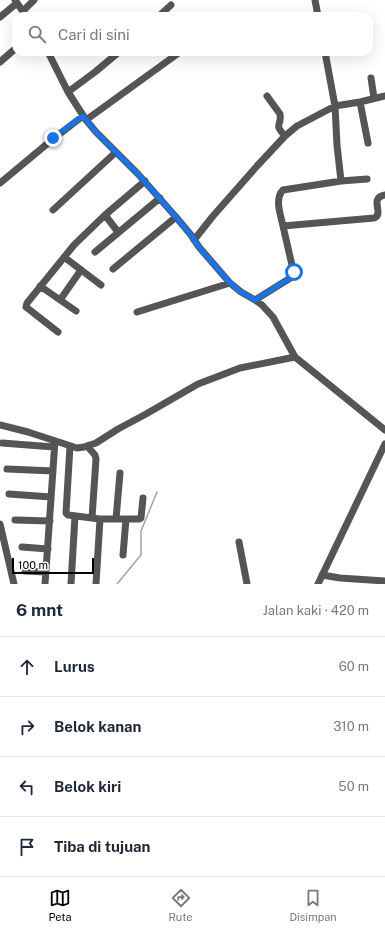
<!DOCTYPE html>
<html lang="id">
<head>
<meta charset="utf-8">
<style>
  :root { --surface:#fff; --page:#f6f6f7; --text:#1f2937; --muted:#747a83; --line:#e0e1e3; --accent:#000 }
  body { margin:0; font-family:"Public Sans",sans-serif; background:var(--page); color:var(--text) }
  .scale { position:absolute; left:12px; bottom:10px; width:82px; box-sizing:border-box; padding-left:4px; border:2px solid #000; border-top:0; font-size:11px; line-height:14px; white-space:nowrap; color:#000; -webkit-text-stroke:3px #fff; paint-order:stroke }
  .stop { position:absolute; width:12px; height:12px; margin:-9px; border:3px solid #1a73e8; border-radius:50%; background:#fff }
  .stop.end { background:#1a73e8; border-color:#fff; box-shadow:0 1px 4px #0008 }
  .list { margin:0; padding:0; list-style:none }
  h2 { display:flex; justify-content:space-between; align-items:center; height:52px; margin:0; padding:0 16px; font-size:17px }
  h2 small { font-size:13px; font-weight:400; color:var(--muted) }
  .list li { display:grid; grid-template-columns:26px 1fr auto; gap:12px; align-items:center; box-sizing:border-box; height:60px; padding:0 16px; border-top:1px solid var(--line) }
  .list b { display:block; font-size:15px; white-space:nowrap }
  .list em { font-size:13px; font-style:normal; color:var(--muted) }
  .icon { flex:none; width:22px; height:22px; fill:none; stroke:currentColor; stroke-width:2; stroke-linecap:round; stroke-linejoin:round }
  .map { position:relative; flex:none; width:385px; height:584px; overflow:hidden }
  .search { position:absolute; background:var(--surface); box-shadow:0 4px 16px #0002; left:12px; right:12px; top:12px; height:44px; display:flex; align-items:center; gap:10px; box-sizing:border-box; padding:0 14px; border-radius:12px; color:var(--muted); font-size:15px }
  .sheet { height:292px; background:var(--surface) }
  nav { display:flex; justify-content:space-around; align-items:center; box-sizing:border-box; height:56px; border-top:1px solid var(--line); background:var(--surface); font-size:11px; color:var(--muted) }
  nav a { display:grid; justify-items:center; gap:2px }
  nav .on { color:var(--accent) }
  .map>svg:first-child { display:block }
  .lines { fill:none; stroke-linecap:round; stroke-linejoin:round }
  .stream { stroke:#a3a3a3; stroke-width:1.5 }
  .minor { stroke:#555; stroke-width:7 }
  .route { stroke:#1a73e8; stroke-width:5 }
</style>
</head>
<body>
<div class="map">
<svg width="385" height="584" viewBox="0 0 385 584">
  <rect width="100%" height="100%" fill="#fff"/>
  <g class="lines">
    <path class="stream" d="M 117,584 L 141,555 L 141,531 L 157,492"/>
    <path class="minor" d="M 15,0 L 26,16
      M 315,0 L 318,16
      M 23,11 L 34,0
      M 159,16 L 171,5
      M 0,17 L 17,3
      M 48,52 L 68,92 L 86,120 L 96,132 L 138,174 L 176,217 L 191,235 L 199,247 L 230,283 L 241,292 L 255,300 L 262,305 L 273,317 L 295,357 L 385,430
      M 0,62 L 16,48
      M 371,78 L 374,98
      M 68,92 L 95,72 L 119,52
      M 267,96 L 280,114 C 282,127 273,123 285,136
      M 360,102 L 368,143
      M 86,120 L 180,52
      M 341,181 L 367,179
      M 0,183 L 53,139 L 83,116
      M 53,210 L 116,152
      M 105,215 L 118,232
      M 283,226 C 281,216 274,199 283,190 L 341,181 L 337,145 L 335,106 L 325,52
      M 194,240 L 213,216 L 257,166 L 285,136 L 297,126 L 335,106 L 360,102 L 385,96
      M 95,252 L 160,198
      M 64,257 L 101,285
      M 113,269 L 176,217
      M 40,286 L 76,311
      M 60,300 L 81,270
      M 255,300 L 292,277 L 294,274 L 283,226 L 374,218 C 385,214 368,198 385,195
      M 137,312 L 230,283
      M 58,332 L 26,307 L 27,303 L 74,245 L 105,215 L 145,181
      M 0,425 L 28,432 L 77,448 L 84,447 L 96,443 L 118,429 L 146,414 L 198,384 L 240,368 L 295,357
      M 2,443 L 54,447
      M 70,446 L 66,513 L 68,515 L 100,519 L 139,519 L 141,518 L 143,498
      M 87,446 L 95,455 L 96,459 L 92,518
      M 7,469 L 53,471
      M 9,494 L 51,497
      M 116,519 L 120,473
      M 15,520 L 50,521
      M 0,524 L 14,584
      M 239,542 L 247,584
      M 22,547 L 48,549
      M 123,555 L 126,519
      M 25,571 L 46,572
      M 322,575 L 340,578 L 385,581
      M 45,584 L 55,441
      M 71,584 L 75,516
      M 96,584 L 100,519
      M 318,584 L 385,444"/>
  </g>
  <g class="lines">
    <path class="route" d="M 53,138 L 83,116 L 96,132 L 138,174 L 176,217 L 191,235 L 199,247 L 230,283 L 241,292 L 255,300 L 292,277 L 294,274 L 294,272"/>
  </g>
</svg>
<div class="scale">100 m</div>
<div class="stop" style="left:294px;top:272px"></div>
<div class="stop end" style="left:53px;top:138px"></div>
<div class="search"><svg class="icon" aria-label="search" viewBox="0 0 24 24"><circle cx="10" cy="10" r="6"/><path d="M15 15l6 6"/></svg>Cari di sini</div>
</div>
<section class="sheet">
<h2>6 mnt<small>Jalan kaki · 420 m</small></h2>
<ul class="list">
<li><svg class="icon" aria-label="ahead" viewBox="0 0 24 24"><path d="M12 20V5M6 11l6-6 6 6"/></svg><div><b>Lurus</b></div><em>60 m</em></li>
<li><svg class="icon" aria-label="right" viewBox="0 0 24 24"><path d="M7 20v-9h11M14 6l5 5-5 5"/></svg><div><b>Belok kanan</b></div><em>310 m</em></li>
<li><svg class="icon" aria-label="left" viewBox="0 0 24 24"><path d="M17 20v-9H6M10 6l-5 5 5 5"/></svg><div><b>Belok kiri</b></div><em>50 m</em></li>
<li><svg class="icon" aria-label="arrive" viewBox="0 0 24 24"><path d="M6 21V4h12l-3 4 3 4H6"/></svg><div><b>Tiba di tujuan</b></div></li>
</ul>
</section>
<nav>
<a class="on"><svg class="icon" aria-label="map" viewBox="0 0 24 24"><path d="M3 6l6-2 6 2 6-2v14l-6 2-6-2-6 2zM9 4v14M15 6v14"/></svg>Peta</a>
<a><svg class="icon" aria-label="directions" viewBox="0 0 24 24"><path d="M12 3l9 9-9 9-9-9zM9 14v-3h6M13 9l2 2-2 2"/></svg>Rute</a>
<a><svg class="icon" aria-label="saved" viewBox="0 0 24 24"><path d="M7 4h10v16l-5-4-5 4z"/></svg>Disimpan</a>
</nav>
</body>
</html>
